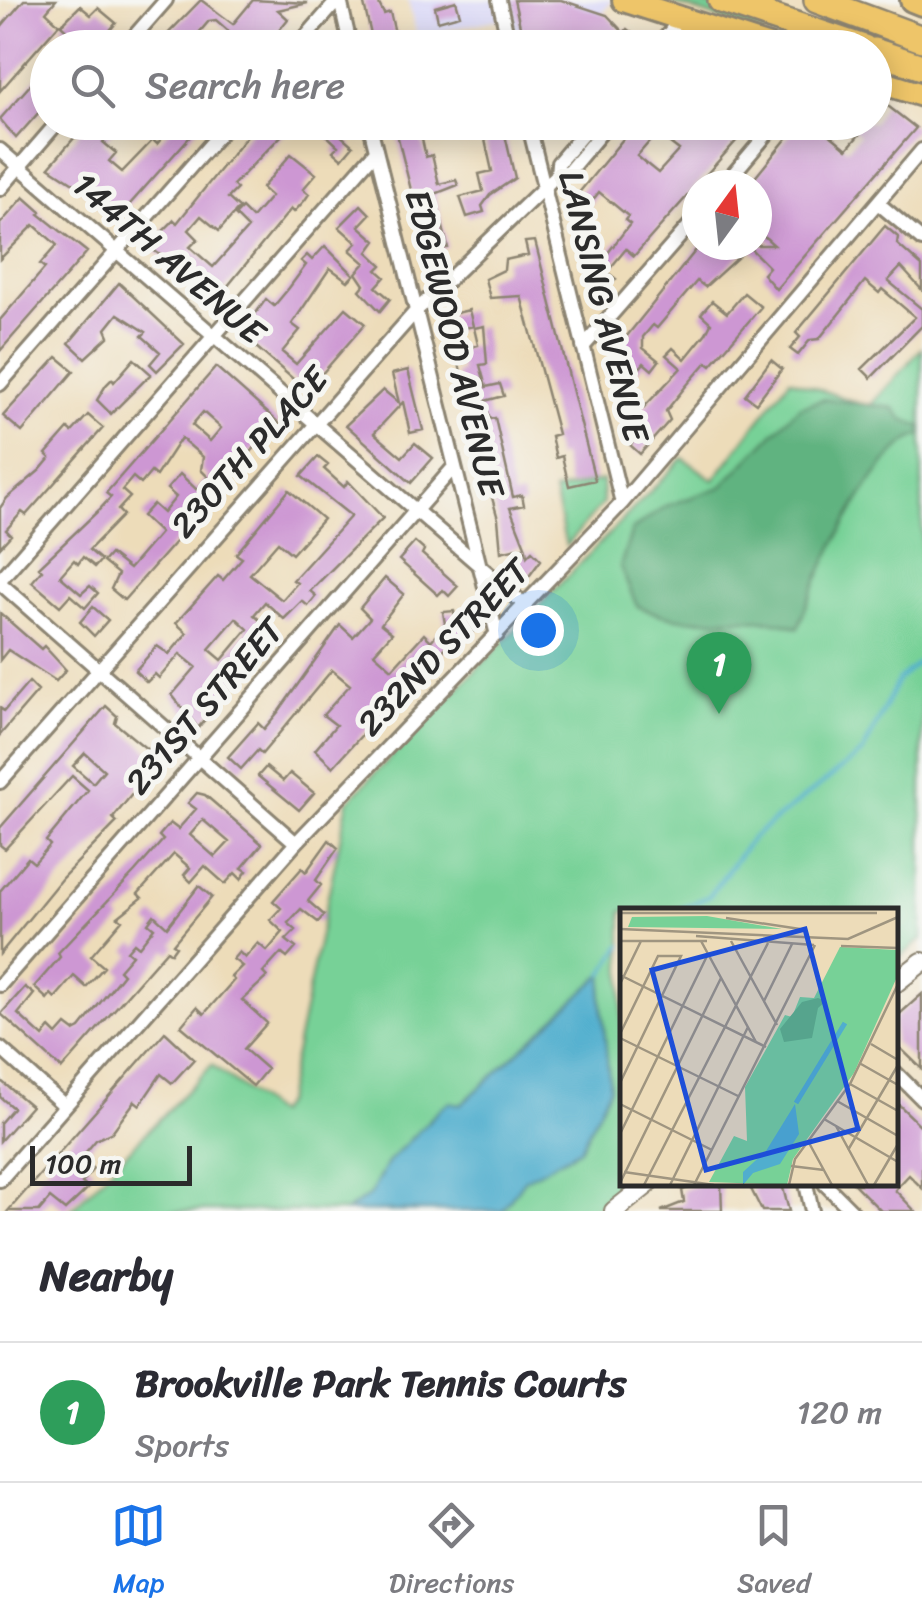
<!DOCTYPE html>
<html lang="en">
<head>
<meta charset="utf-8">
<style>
  :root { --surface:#fff; --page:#f7f7f7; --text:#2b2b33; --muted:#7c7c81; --line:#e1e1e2; --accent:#1a73e8 }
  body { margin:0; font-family:Sriracha,sans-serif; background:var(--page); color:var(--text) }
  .compass { position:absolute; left:682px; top:170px; width:90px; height:90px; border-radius:50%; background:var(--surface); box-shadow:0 5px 25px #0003; rotate:15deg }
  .scale { position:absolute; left:30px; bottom:25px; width:162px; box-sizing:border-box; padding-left:10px; border:5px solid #2b2b2b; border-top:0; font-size:28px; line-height:35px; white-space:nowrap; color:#2b2b2b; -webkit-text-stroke:8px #f6f6f2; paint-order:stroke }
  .you { position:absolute; left:538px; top:630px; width:35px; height:35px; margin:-25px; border:8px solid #fff; border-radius:50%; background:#1a73e8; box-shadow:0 0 0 15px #1a73e833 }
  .badge { display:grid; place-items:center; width:65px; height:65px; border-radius:50%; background:var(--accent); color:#fff; font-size:32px; font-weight:700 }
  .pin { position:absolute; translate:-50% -82px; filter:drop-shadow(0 2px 5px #0008) }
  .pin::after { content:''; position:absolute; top:52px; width:35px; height:30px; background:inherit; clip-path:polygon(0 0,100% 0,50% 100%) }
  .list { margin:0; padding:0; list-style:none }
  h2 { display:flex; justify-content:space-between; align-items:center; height:130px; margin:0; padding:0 40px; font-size:42px }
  h2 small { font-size:32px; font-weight:400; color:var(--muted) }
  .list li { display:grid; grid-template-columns:65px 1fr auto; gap:30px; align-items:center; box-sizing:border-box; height:140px; padding:0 40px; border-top:2px solid var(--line) }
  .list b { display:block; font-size:38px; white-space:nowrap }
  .list p { margin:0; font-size:32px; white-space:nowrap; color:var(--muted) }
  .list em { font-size:32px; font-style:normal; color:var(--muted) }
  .icon { flex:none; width:55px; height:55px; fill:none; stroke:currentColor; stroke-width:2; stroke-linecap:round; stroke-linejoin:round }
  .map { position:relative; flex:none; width:922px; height:1211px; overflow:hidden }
  .search { position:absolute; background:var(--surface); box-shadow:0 5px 25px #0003; left:30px; right:30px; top:30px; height:110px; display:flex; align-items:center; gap:25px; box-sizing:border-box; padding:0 35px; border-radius:55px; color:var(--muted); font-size:38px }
  .sheet { height:270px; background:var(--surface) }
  nav { display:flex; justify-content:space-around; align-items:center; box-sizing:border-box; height:140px; border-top:2px solid var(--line); background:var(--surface); font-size:28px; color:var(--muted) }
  nav a { display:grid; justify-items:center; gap:5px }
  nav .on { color:var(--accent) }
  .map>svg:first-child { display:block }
  .built { fill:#d9d7f8 }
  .green { fill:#77d197; stroke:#517e61; stroke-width:2.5 }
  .forest { fill:#61b380; stroke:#466f56; stroke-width:2.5 }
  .water { fill:#50aece; stroke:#3e6c7c; stroke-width:2.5 }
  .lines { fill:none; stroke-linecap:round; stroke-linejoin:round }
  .stream { stroke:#50aece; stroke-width:4 }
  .building { fill:#cd97d3; fill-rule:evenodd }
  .minor-casing { stroke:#8c8472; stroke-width:18 }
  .tertiary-casing { stroke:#8c8472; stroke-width:22 }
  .trunk-casing { stroke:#8c8472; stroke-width:28 }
  .motorway-casing { stroke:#8c8472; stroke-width:30 }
  .minor { stroke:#fff; stroke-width:12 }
  .tertiary { stroke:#fff; stroke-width:18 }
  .trunk { stroke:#eec569; stroke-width:22 }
  .motorway { stroke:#eec569; stroke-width:25 }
  .labels { text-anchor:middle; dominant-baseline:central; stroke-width:10; stroke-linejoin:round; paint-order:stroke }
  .street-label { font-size:35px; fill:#2b2b2b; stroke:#f6f6f2 }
  .inset-river { fill:none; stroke:#50aece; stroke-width:5 }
  .inset-road { fill:none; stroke:#9f9580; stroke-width:2.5 }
  .view { fill:#1d4ed8; fill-opacity:0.15; stroke:#1d4ed8; stroke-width:5 }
  .inset-edge { fill:none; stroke:#2b2b2b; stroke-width:5 }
</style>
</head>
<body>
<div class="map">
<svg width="922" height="1211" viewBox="0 0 922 1211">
  <rect width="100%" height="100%" fill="#f6f6f2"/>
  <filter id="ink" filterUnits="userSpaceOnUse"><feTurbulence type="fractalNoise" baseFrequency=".01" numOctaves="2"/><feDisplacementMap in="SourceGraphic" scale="20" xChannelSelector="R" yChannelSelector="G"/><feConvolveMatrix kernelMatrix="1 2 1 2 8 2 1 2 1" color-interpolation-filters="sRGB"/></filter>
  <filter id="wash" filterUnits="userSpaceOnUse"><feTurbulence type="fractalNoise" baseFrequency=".0048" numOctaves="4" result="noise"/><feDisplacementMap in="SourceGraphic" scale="40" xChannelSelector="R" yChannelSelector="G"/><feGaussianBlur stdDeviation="2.25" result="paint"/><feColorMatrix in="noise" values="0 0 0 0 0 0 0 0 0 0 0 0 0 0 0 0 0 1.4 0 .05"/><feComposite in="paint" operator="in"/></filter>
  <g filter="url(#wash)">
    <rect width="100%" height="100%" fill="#eddcb9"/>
    <path class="built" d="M 408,0 L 613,0 L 574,48 L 512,47 L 505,18 L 417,36 Z"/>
    <path class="green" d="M 661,0 L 692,0 L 835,47 L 812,47 Z
      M 922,348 L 922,939 L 895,962 L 894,911 L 622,911 L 622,1184 L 626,1184 L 592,1211 L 70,1211 L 212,1065 L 276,1114 L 285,1101 L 348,801 L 683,458 L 714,480 L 790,379 L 869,407 Z
      M 602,480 L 603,503 L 566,546 L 554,492 Z"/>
    <path class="forest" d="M 824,399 L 894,408 L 903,419 L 922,427 L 922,435 C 876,445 813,583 798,628 C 737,606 702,635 637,606 L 620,567 L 632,530 L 666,506 L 721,487 L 799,407 Z"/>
    <path class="water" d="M 604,973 L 601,996 L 610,1088 L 580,1149 L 524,1180 L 502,1211 L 346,1211 L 370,1195 L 387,1163 L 443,1106 L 451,1102 L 461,1105 Z"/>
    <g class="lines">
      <path class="stream" d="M 676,911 L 709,896 L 752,838 L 863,752 L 898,680 L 922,660
        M 603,974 L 622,945"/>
    </g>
    <g id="blocks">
      <path class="building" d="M 24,0 L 56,0 L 46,12 L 59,24 L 0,91 L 0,28 Z
        M 201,0 L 233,24 L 253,0 L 308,3 L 278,10 L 288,19 L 265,48 L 238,48 L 242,43 L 216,20 L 209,21 L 186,48 L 154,48 Z
        M 363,0 L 377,0 L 384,14 L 390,12 L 398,46 L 374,48 Z
        M 514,0 L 561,0 L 607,15 L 624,33 L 627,29 L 641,40 L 635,48 L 577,48 L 572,32 L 525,48 Z
        M 456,1 L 460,15 L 438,21 L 435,7 Z
        M 80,6 L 91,15 L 98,8 L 116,23 L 95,48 L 63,48 L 73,36 L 61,25 Z
        M 479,30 L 483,43 L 443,48 L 460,40 L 459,35 Z
        M 48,65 L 48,102 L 16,138 L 0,119 Z
        M 884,103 L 916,128 L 776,289 L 763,274 L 769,267 L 749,247 L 705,287 L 697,281 L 657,328 L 653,325 L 643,337 L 643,348 L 659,361 L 652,370 L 644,363 L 633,376 L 610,357 L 700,245 L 774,245 L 757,230 L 757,185 L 749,185 L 800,122 L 829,122 L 823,129 L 847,149 L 859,135 L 844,122 L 874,122 Z
        M 88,122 L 120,122 L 103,142 L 116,153 L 109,161 L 122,172 L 153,140 L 157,144 L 176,122 L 203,122 L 113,223 L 84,190 L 49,167 Z
        M 258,122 L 273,122 L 285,132 L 233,185 L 237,189 L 228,198 L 239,208 L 219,231 L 201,216 L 189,230 L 198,239 L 190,247 L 213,267 L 248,228 L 235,215 L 242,208 L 252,218 L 271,196 L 262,188 L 291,154 L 316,174 L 303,189 L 309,194 L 305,200 L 294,212 L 291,209 L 213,304 L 203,295 L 208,290 L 148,246 L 174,220 L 177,223 Z
        M 330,122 L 346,122 L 339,134 L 353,146 L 342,159 L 333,151 L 338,146 L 322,131 Z
        M 394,122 L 418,122 L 426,157 L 432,155 L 439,184 L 456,180 L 458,185 L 435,194 L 448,248 L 426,250 Z
        M 481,122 L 502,122 L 515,178 L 490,195 L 482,206 L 484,212 L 467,217 L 460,197 L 483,191 L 479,174 L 492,171 Z
        M 637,122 L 693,122 L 710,138 L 724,122 L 753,122 L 634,256 L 626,249 L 607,272 L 616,279 L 599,300 L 592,294 L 602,282 L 586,268 L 587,260 L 595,251 L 604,258 L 630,224 L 625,220 L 628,216 L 599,192 L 589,205 L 577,195 ZM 657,133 L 679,150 L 658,173 L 637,156 Z
        M 24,197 L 41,212 L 39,214 L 87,252 L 0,351 L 0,320 L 45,268 L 40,264 L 57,245 L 34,225 L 0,259 L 0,224 Z
        M 361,205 L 370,214 L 359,226 L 376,241 L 368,252 L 382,265 L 377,270 L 385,277 L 376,287 L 390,299 L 380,311 L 360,290 L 364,285 L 356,273 L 365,263 L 350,250 L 357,243 L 339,227 Z
        M 885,226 L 898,237 L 897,244 L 922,266 L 922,290 L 901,267 L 888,281 L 922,309 L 922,326 L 871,378 L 862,369 L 915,317 L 882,289 L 879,293 L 865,281 L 819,339 L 810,340 L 798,355 L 790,349 L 800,337 L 796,333 Z
        M 535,241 L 595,480 L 569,486 L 562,456 L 556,458 L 551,436 L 558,434 L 521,296 L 490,298 L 485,279 L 504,270 L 505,260 L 528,255 L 525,242 Z
        M 325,246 L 354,275 L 348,281 L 330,268 L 292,324 L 300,330 L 282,352 L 296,364 L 346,308 L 365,324 L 307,391 L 241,334 L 266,299 L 274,306 L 289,288 L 306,265 L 301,261 L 307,255 L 312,260 Z
        M 119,283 L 184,344 L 157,371 L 150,364 L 160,352 L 142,336 L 146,332 L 118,314 L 106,329 L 109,336 L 85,358 L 69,343 Z
        M 744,293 L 761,307 L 711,365 L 707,362 L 686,386 L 666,411 L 670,420 L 640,454 L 630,445 L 646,428 L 623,409 L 625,405 L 631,397 L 644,407 L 681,368 L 666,355 L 673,348 L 685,359 L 706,333 L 711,323 L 701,314 L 712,301 L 727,313 Z
        M 469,310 L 473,326 L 452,331 L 448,315 Z
        M 484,326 L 487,364 L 480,365 L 486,387 L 500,384 L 504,396 L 485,401 L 490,419 L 495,418 L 513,497 L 522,495 L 524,505 L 510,508 L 525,546 L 501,552 L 498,519 L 471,423 L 476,422 L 467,386 L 460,388 L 456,374 L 461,372 L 456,350 L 478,345 L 474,328 Z
        M 57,357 L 74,371 L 22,432 L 3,416 Z
        M 134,359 L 151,374 L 111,414 L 97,400 L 106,385 L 112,379 L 114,382 Z
        M 771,360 L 782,369 L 756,403 L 745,395 Z
        M 216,367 L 279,423 L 213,491 L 216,493 L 208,503 L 201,497 L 176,525 L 183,533 L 124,600 L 111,589 L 118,574 L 103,562 L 110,554 L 129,569 L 160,533 L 142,516 L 153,504 L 163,513 L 176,497 L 167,489 L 180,474 L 197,490 L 208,477 L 201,470 L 203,457 L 181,438 L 156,476 L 151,472 L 141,484 L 133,477 L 122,490 L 130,497 L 118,510 L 123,515 L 89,550 L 101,560 L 95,567 L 83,557 L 78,564 L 74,560 L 60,576 L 81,594 L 90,586 L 98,593 L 85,608 L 70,595 L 60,606 L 32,582 L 42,570 L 39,567 L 99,510 L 111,497 L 106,493 ZM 203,412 L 221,428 L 210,441 L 192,425 Z
        M 408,370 L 423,430 L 410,433 L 403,402 L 374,433 L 402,457 L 415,443 L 433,458 L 411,483 L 346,425 L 383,390 L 399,403 L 392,374 Z
        M 88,415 L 103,428 L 26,515 L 22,512 L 6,530 L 11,535 L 0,547 L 0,508 L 7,498 L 40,470 L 50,458 L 46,454 L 68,429 L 72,432 Z
        M 318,457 L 328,465 L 324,469 L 344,487 L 348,481 L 383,518 L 310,591 L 316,596 L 308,606 L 302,601 L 284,619 L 265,602 L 254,615 L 275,634 L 198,728 L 172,695 L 196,667 L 180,654 L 159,678 L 155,674 L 147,682 L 135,671 L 157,646 L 169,654 L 187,633 L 176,623 L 218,576 L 223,580 L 242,558 L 236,554 L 289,490 L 323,519 L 292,554 L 278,542 L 250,574 L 282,600 L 297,583 L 293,580 L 351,516 L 301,476 ZM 236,618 L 248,629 L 222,660 L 209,649 Z
        M 415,542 L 424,550 L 422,554 L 458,586 L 449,596 L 443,590 L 438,595 L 399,560 Z
        M 526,549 L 527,556 L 532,551 L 541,560 L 524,583 L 508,566 Z
        M 385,578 L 404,594 L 381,624 L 392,633 L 374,653 L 392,669 L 424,634 L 431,641 L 445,624 L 443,612 L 454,611 L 456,623 L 471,618 L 475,631 L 453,637 L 434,663 L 430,659 L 333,767 L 315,750 L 336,725 L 323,715 L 350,685 L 332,670 L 262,754 L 258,750 L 241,769 L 228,757 L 258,723 L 264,729 L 279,711 L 340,625 L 353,637 L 370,618 L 360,608 Z
        M 93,607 L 108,620 L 94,636 L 80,622 Z
        M 0,613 L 41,649 L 44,646 L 66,670 L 56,681 L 8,650 L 0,660 Z
        M 29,682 L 38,691 L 0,735 L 0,708 L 4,711 Z
        M 106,706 L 117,716 L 115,723 L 164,763 L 137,788 L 113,818 L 117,822 L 62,878 L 0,954 L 0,891 L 28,858 L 34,863 L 50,845 L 46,841 L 88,790 L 72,776 L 5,849 L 0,845 L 0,828 ZM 85,753 L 104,770 L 93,783 L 73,766 Z
        M 266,767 L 283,781 L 290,773 L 314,793 L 299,810 L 258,776 Z
        M 197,793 L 205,795 L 262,844 L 242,868 L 247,871 L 241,879 L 235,873 L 225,884 L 205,866 L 191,882 L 184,875 L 190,868 L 174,854 L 138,894 L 142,898 L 118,917 L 122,920 L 91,956 L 104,967 L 86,987 L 74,976 L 55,998 L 51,994 L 47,999 L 34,987 L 60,957 L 58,953 L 135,872 L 163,840 L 159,836 L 170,823 L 178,829 L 196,809 L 188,803 ZM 203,820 L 229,842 L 215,857 L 190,835 Z
        M 329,840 L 338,848 L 316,880 L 321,885 L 308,901 L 324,915 L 318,922 L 301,909 L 288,923 L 296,930 L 286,940 L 296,948 L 287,958 L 281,953 L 263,973 L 267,977 L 242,1000 L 267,1023 L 244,1049 L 267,1069 L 253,1086 L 181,1026 L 197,1007 L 204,1014 L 234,980 L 231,977 L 242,966 L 233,959 L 239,952 L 245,958 L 258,943 L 267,951 L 283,932 L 270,920 L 281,908 L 273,901 L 302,868 L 306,872 Z
        M 199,886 L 212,897 L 173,944 L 176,946 L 171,953 L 167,950 L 62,1069 L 1,1014 L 25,987 L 34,994 L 18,1014 L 43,1037 L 50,1028 L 57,1035 L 66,1025 L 74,1031 L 80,1028 L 123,974 L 119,970 L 132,955 L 127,951 L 134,943 L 139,947 L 154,928 L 148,923 L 154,915 L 167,927 Z
        M 922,994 L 922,1069 L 894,1042 L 894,1019 Z
        M 165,1032 L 194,1059 L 172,1083 L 161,1074 L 140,1105 L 135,1101 L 112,1132 L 96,1140 L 81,1158 L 93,1169 L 82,1183 L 88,1188 L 81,1195 L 65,1210 L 50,1198 L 39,1211 L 8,1211 Z
        M 0,1080 L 31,1106 L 0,1141 L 0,1123 L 13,1108 L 0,1097 Z
        M 894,1100 L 922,1127 L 922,1188 L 909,1175 L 895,1190 L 915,1211 L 881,1211 L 854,1184 L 894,1184 Z
        M 700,1184 L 721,1184 L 722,1211 L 661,1211 L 684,1202 L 682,1190 Z
        M 763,1184 L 782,1184 L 789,1211 L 762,1211 L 751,1189 Z"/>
    </g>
  </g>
  <g filter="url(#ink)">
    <use href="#blocks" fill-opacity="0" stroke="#8c8472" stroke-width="2.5"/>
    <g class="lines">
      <defs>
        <path id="minor" d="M 340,0 L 351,48
          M 499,0 L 510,48
          M 124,48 L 166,0
          M 296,48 L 338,0
          M 657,48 L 681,18
          M 675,48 L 696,23
          M 369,122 L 497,635
          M 528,122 L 622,503
          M 0,150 L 526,606
          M 557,175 L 558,163 L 593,122
          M 724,185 L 777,122
          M 0,189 L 58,122
          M 879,204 L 922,240
          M 583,347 L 697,217
          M 0,384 L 230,122
          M 0,580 L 376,151
          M 0,583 L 296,843
          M 0,782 L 416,311 L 557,175 L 569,171 L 610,122
          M 0,985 L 454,467
          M 0,1048 L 65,1106
          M 894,1071 L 922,1099
          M 0,1180 L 296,843 L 622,503 L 922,150
          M 806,1184 L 812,1211
          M 825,1184 L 852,1211"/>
        <path id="tertiary" d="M 894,984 L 922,962
          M 614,1211 L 648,1184"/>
        <path id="trunk" d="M 624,0 L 772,48
          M 912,0 L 922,4
          M 874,80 L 922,95"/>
        <path id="motorway" d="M 721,0 L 864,48
          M 817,0 L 922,39
          M 874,51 L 922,67"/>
      </defs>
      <use href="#minor" class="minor-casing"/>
      <use href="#tertiary" class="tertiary-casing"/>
      <use href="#trunk" class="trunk-casing"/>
      <use href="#motorway" class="motorway-casing"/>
      <use href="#minor" class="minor"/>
      <use href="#tertiary" class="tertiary"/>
      <use href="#trunk" class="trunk"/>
      <use href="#motorway" class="motorway"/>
    </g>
  </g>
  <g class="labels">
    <g class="street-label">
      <text transform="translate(169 258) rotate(41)">144TH AVENUE</text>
      <text transform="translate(604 306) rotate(76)">LANSING AVENUE</text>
      <text transform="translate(455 343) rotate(76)">EDGEWOOD AVENUE</text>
      <text transform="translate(249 452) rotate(-48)">230TH PLACE</text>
      <text transform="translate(443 647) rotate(-46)">232ND STREET</text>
      <text transform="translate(204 706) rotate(-49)">231ST STREET</text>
    </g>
  </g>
  <g transform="translate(620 908)">
    <rect width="278" height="278" fill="#eddcb9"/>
    <path d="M 87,8 L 162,21 L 8,19 L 12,9 ZM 220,39 L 277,42 L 277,69 L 234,165 L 173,251 L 167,277 L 89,274 L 114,228 L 127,233 L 125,179 L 165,107 L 172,109 L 180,89 L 194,90 Z" fill="#77d197"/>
    <path d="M 198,90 L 206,93 L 198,100 L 192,130 L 164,134 L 160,121 L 182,94 Z" fill="#61b380"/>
    <path d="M 175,196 L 179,226 L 160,256 L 133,265 L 123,277 L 123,264 L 146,243 Z" fill="#50aece"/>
    <path class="inset-river" d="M 176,195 L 225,115"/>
    <path class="inset-road" d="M 0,5 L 170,5M 167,5 L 257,5M 106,10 L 180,21M 0,21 L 228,31 L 278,9M 76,28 L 194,37M 0,33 L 87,33M 81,33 L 136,134M 111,33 L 157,117M 221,38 L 278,40M 0,67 L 146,139M 0,76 L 21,33M 144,93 L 172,36M 0,126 L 38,48 L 61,48 L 0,175M 0,130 L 118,188M 251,136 L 278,152M 241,156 L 278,177M 230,176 L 278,203M 217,193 L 278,228M 0,196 L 92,242M 204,211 L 278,254M 216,218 L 248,277M 0,226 L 88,46M 188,233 L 212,277M 228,242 L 278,157M 171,258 L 204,262M 4,264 L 94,277M 0,275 L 101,70M 24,277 L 148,35M 50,277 L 128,119M 74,277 L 195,37M 169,277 L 175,251 L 230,176 L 278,76M 254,277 L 278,236"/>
    <path class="view" d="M 185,21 L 238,221 L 86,262 L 32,62 Z"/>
    <rect width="278" height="278" class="inset-edge"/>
  </g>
</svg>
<svg class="compass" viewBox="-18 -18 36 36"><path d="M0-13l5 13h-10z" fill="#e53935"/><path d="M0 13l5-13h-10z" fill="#7c7c81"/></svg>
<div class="scale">100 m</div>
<div class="you"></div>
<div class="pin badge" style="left:719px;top:714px;background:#2e9e5b">1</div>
<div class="search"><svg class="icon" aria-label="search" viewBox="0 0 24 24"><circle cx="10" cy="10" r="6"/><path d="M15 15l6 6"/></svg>Search here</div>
</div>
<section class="sheet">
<h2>Nearby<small></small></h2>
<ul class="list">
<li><span class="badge" style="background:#2e9e5b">1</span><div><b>Brookville Park Tennis Courts</b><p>Sports</p></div><em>120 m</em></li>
</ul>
</section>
<nav>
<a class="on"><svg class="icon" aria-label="map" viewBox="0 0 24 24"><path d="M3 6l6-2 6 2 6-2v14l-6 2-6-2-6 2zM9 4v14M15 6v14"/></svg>Map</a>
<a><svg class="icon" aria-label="directions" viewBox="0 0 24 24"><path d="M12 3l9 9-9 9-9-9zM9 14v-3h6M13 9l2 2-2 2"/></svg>Directions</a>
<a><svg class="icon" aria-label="saved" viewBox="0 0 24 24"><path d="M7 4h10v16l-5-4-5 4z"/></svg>Saved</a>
</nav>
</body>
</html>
